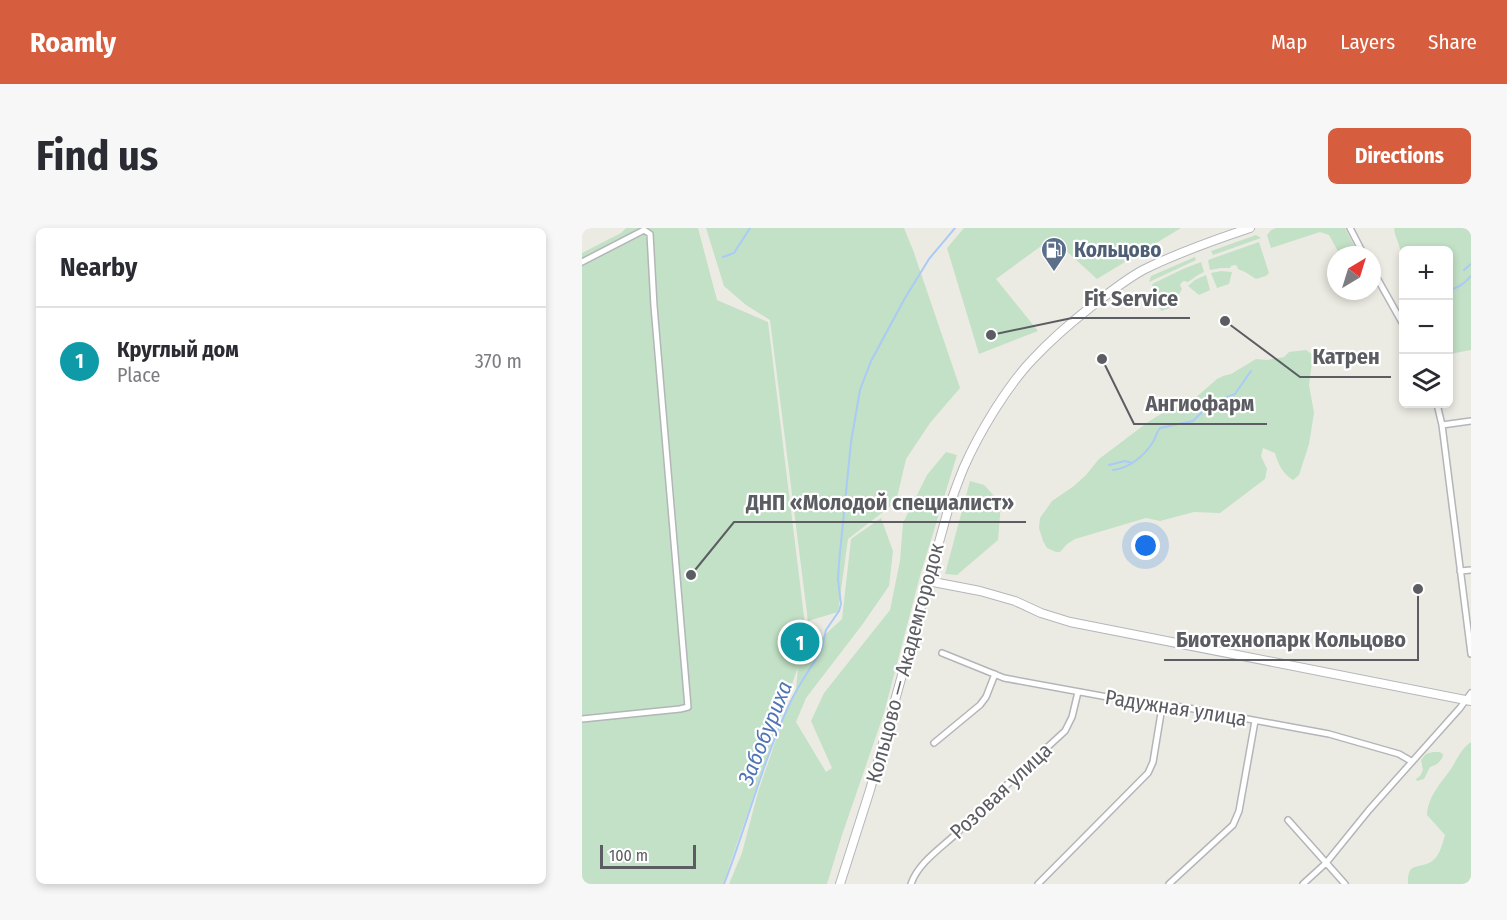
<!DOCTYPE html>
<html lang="en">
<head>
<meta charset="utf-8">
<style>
  :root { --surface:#fff; --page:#f7f7f7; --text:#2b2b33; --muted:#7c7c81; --line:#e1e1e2; --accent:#d65e3f }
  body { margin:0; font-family:"Fira Sans Condensed",sans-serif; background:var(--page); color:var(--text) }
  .controls { position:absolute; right:18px; top:18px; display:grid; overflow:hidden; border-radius:9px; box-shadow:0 3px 9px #0003 }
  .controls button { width:54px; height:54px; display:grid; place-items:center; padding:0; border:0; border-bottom:2px solid var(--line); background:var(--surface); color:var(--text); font:30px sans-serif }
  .compass { position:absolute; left:745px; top:18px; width:54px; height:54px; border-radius:50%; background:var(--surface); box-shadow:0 3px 9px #0003; rotate:38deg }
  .scale { position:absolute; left:18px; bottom:15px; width:96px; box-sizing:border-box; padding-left:6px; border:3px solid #5b5d62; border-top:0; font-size:16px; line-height:21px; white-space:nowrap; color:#5b5d62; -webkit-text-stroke:4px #fff; paint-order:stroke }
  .you { position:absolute; left:564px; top:318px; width:21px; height:21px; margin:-15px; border:4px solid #fff; border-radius:50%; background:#1a73e8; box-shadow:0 0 0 9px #1a73e833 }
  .badge { display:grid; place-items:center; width:39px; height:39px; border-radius:50%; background:var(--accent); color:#fff; font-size:20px; font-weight:700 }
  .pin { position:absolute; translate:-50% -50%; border:3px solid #fff; box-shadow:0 2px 6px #0006 }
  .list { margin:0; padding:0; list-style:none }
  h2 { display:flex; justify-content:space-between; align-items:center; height:78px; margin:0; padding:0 24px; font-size:26px }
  h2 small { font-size:20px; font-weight:400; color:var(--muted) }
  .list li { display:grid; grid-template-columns:39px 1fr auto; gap:18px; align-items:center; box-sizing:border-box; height:108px; padding:0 24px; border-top:2px solid var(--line) }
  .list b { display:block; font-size:22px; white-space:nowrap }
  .list p { margin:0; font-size:20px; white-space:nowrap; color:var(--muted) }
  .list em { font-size:20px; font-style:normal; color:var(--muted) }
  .icon { flex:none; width:33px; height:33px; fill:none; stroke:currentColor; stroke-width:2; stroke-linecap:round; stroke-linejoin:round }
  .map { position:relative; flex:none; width:889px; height:656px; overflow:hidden; border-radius:9px }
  header { display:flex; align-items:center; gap:36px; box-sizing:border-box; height:84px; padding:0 30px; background:var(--accent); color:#fff }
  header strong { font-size:28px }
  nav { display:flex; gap:33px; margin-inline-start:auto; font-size:21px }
  .intro { display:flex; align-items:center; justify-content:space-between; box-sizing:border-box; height:144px; padding:0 36px }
  h1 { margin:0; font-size:42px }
  .button { padding:15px 27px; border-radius:9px; background:var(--accent); color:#fff; font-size:21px; font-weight:700 }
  main { display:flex; gap:36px; padding:0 36px }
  aside { flex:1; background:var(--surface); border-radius:9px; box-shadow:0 3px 9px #0003 }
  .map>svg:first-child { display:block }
  .green { fill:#c2e1c6 }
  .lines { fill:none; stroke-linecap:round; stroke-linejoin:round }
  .stream { stroke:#aacbf5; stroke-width:2 }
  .street-casing { stroke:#b3b5b9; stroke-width:8 }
  .secondary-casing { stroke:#b5b6bc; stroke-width:10 }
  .street { stroke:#fff; stroke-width:5 }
  .secondary { stroke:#fff; stroke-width:8 }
  .labels { text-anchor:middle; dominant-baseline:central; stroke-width:4.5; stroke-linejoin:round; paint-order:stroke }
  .service-label { font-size:21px; font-weight:bold; fill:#4e5e75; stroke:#fff; text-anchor:start }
  .street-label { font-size:21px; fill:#5b5d62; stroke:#fff }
  .water-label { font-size:22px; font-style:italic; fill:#5075b6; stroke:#fff }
  .leader { fill:none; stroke:#5b5d62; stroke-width:2 }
  .callout-dot { fill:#5b5d62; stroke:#fff; stroke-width:2 }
  .callout-label { font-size:22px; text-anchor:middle; font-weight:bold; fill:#5b5d62; stroke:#fff; stroke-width:4.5; stroke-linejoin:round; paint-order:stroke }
</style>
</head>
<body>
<header>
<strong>Roamly</strong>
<nav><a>Map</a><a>Layers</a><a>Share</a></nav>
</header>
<div class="intro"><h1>Find us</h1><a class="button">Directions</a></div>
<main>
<aside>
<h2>Nearby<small></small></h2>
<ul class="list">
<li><span class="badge" style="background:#0f9aa8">1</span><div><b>Круглый дом</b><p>Place</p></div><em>370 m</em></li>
</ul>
</aside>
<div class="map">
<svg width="889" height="656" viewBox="0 0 889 656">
  <rect width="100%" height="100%" fill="#ecebe3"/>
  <path class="green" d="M 44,0 L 116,0 L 135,72 L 186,94 L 225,413 L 220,428 L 260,391 L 269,311 L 299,290 L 311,323 L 307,358 L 280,397 L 224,470 L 214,494 L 244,544 L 250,540 L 229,493 L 242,465 L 308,382 L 318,333 L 321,295 L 345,247 L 364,224 L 375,227 L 338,348 L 302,485 L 260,607 L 245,656 L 147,656 L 160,625 L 176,564 L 200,494 L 214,461 L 216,439 L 141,656 L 0,656 L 0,25 L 39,5 Z
    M 124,0 L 322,0 L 331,22 L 378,160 L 348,195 L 324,231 L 314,274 L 266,311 L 256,384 L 226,393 L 188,92 L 164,77 L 142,58 Z
    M 382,0 L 599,0 L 515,51 L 470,10 L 414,51 L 456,103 L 397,126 L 365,20 Z
    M 694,0 L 763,0 L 777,27 L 758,27 L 747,7 L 738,4 L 689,20 L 685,7 L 689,2 Z
    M 812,0 L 889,0 L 889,122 L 868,126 L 867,124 L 866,22 L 822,22 L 821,29 L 813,6 Z
    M 674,7 L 679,10 L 631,27 L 629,23 Z
    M 677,14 L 687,45 L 684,48 L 674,51 L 663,44 L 656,41 L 655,38 L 653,37 L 649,38 L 648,40 L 639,40 L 628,42 L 626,32 Z
    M 613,29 L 614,32 L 567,54 L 569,48 Z
    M 619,34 L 622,44 L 616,47 L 606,54 L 602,53 L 600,54 L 598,57 L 600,61 L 594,71 L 591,79 L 579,83 L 570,56 L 601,41 Z
    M 639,43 L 650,44 L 647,56 L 635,60 L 629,45 Z
    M 624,47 L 628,62 L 617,67 L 606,58 L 613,52 Z
    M 724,122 L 731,127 L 727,157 L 732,185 L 727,216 L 717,247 L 711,252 C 701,246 696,236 693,225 L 681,220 L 679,228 L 685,241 L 683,251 L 638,285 L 612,284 L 578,293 L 564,290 L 493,311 L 485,316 L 478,324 L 474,324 L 465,320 L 461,313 L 457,300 L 458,290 L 470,273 L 492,258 L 504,247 L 517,231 L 566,194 L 579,186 L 611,172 L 635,151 L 641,148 L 649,146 L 674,131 L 685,132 L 702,129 L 707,124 Z
    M 388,253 L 402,257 L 419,275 L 416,312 L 375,347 L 363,346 Z
    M 889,514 L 889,656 L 826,656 C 826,635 832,641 847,635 C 857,631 860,617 863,607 L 845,587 C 846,568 859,555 869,541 C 875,531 879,521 889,514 Z
    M 851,524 L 857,524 L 860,525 L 861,528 C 858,535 854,537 848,539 L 842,551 L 835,553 L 834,551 L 838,548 L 841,542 L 839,532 L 844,526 Z"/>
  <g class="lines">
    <path class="stream" d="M 141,29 L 152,25 L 168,0
      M 882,42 L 889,36
      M 866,62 C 876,61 883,55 889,48
      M 527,237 L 543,233 L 550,235
      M 531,242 C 548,240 562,228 571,214 C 574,209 574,205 578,200 L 611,193 L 628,176 L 653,166 L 669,143
      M 142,656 C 165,597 180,535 207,477 C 215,459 227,443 237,426 L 240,420 L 244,402 L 257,383 L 259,376 L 256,352 L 257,335 L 269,214 L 278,162 L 289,133 L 323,70 L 347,31 L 373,0"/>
    <defs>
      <path id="street" d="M 768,0 L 782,27
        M 0,34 L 62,2 L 68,6 L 72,78 L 106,479 L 98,481 L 0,491
        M 790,41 L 822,98
        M 855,176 L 860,197 L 889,426
        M 860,197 L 889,193
        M 878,343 L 889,342
        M 360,425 L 422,450 L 580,479 L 590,478 L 601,479 L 747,506 L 817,526 L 829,533
        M 352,515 L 398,477 L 404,469 L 413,446
        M 706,592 L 763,656
        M 329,656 C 336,635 359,620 375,605 C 410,570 447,536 483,503 L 490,489 L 496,464
        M 456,656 L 566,545 L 571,534 L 580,479
        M 587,656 L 651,597 L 657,583 L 673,493
        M 721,656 L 744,635 L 787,582 L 878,480 L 889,465"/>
      <path id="secondary" d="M 346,353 L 398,363 L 433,373 L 459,385 L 488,394 L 889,473
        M 258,656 L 288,562 L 366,282 C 371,268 376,253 382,239 C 397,205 425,158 451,131 C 468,113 486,97 505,82 C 523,68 541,53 561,42 C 595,25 632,12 668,0"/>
    </defs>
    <use href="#street" class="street-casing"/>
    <use href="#secondary" class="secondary-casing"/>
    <use href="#street" class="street"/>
    <use href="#secondary" class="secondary"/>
  </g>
  <defs>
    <symbol id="fuel-pin" viewBox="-11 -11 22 30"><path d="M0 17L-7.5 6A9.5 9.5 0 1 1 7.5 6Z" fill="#5c6f8a" stroke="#fff"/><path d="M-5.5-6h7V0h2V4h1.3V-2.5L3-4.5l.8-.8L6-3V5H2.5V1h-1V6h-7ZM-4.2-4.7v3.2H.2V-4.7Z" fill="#fff"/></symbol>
  </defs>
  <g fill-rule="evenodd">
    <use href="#fuel-pin" x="457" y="7" width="30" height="40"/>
  </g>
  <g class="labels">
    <g class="service-label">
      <text x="492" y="22">Кольцово</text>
    </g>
    <g class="street-label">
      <text transform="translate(323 435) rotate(-75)">Кольцово — Академгородок</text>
      <text transform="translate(594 480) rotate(9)">Радужная улица</text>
      <text transform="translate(419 563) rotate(-43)">Розовая улица</text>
    </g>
    <g class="water-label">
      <text transform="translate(183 505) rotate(-68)">Забобуриха</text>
    </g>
  </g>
  <path class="leader" d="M409 107L490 90H608M643 93L718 149H809M520 131L552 196H685M109 347L152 294H444M836 361L836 432H582"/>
  <g class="callout-dot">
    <circle cx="409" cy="107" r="6"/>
    <circle cx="643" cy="93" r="6"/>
    <circle cx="520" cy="131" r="6"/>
    <circle cx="109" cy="347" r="6"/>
    <circle cx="836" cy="361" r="6"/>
  </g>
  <g class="callout-label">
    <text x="549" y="78">Fit Service</text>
    <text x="764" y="136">Катрен</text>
    <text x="618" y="183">Ангиофарм</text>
    <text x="298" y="282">ДНП «Молодой специалист»</text>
    <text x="709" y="419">Биотехнопарк Кольцово</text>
  </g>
</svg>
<div class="controls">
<button>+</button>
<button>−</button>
<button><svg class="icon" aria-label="layers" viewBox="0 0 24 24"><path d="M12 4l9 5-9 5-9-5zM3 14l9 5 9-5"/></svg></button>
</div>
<svg class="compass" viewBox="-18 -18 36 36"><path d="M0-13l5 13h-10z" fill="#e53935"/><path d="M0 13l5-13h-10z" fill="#7c7c81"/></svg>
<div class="scale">100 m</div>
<div class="you"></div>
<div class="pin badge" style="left:218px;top:414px;background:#0f9aa8">1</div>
</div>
</main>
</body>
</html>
